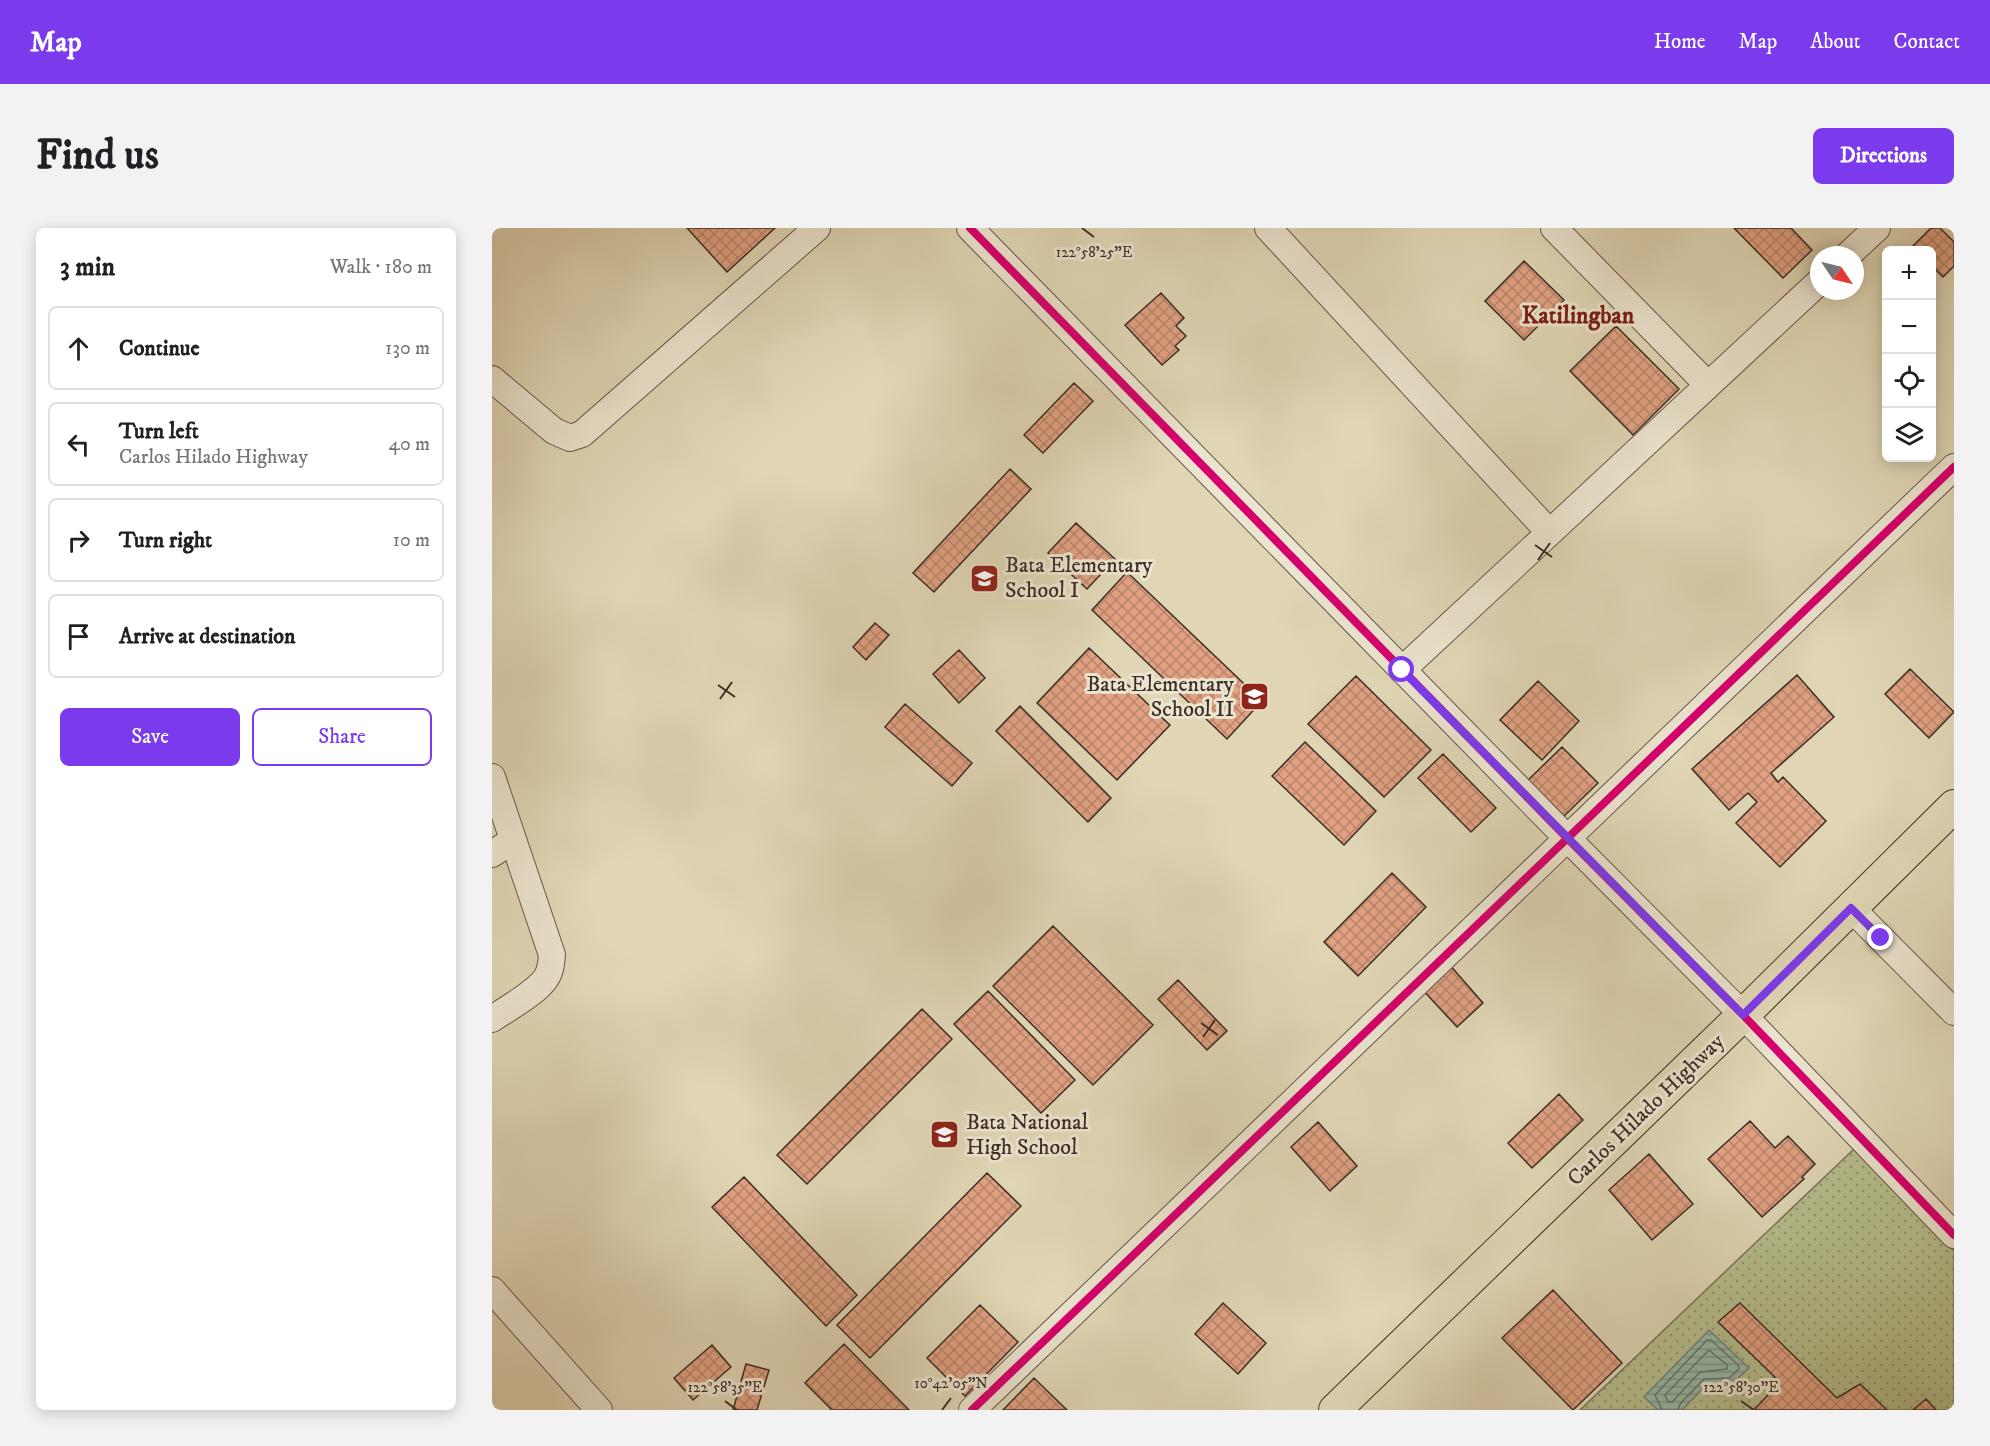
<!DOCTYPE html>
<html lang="en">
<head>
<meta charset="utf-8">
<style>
  :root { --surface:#fff; --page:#f2f2f2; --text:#202124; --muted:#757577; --line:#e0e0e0; --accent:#7c3aed }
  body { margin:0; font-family:"IM FELL DW Pica",serif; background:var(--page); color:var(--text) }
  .controls { position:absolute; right:18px; top:18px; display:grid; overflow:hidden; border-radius:9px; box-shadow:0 3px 15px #0003 }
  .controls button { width:54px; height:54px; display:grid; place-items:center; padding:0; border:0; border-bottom:2px solid var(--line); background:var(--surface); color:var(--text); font:30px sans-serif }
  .compass { position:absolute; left:1318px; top:18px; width:54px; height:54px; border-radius:50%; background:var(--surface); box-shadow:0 3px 15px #0003; rotate:125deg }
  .stop { position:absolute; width:18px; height:18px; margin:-14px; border:4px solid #7c3aed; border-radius:50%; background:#fff }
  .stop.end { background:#7c3aed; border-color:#fff; box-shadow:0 2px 6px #0008 }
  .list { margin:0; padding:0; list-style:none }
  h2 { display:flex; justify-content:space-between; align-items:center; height:78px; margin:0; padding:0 24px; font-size:26px }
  h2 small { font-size:20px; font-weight:400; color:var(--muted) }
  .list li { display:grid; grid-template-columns:39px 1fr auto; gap:18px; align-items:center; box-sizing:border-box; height:84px; margin:0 12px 12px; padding:0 12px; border:2px solid var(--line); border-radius:9px }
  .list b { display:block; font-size:22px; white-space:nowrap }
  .list p { margin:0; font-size:20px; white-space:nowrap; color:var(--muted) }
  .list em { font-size:20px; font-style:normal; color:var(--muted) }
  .actions { display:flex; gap:12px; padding:18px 24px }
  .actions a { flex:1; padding:14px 0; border:2px solid var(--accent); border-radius:9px; text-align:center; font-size:21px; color:var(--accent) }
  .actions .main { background:var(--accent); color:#fff }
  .icon { flex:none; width:33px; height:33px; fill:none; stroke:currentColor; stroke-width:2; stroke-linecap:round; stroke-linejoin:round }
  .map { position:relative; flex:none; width:1462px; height:1182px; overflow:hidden; border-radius:9px }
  header { display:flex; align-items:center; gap:36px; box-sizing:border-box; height:84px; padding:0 30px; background:var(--accent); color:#fff }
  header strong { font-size:28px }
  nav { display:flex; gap:33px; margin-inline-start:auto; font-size:21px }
  .intro { display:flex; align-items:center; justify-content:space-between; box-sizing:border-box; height:144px; padding:0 36px }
  h1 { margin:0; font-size:42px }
  .button { padding:15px 27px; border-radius:9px; background:var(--accent); color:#fff; font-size:21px; font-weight:700 }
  main { display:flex; gap:36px; padding:0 36px }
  aside { flex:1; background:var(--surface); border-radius:9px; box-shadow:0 3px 15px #0003 }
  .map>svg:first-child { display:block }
  .grass { fill:url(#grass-dots); stroke:#78755a; stroke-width:1.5 }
  .water { fill:url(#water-rules); stroke:#708176; stroke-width:1.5 }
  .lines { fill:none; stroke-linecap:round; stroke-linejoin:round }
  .shore { stroke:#687369; stroke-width:1.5 }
  .building { fill:url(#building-cross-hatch); stroke:#3b2d27; stroke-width:1.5 }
  .minor-casing { stroke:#64574a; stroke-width:28 }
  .major-casing { stroke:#3b2d27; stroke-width:34 }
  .minor { stroke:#ebe4cf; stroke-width:26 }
  .major { stroke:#e0d6b5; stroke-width:32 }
  .cycleway-casing { stroke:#ebe4cf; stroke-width:11 }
  .cycleway { stroke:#d6006c; stroke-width:8 }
  .route { stroke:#7c3aed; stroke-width:8 }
  .ticks { fill:none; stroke:#3b2d27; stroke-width:2 }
  .labels { text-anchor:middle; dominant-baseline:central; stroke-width:6; stroke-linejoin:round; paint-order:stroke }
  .poi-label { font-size:22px; fill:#3b2d27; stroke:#ebe4cf; text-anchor:start }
  .street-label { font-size:22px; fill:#3b2d27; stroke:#ebe4cf }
  .neighbourhood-label { font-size:24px; font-weight:bold; fill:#7a1f14; stroke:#ebe4cf }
  .ticks-label { font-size:15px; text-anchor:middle; fill:#3b2d27; stroke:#ebe4cf; stroke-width:6; stroke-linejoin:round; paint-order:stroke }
</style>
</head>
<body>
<header>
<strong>Map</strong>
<nav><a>Home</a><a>Map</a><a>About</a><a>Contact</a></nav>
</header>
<div class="intro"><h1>Find us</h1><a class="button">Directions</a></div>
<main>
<aside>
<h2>3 min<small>Walk · 180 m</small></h2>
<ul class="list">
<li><svg class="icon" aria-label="ahead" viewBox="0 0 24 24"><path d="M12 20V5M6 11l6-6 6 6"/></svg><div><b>Continue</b></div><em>130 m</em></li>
<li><svg class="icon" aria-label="left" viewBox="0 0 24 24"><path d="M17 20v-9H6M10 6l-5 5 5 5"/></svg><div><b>Turn left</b><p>Carlos Hilado Highway</p></div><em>40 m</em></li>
<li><svg class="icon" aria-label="right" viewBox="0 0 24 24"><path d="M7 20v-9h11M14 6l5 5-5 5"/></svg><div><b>Turn right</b></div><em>10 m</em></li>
<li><svg class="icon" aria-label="arrive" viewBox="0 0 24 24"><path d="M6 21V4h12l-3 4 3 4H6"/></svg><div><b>Arrive at destination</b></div></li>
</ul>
<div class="actions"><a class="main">Save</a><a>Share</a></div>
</aside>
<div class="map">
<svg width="1462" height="1182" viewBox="0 0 1462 1182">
  <defs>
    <pattern id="grass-dots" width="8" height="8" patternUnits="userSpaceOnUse" patternTransform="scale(1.5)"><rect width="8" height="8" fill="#b5bd8c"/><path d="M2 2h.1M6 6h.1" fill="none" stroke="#949a72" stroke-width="1.8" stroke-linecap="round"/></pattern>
    <pattern id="water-rules" width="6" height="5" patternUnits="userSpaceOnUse" patternTransform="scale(1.5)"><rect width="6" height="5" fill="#94b9ab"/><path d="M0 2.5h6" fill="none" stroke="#7a978b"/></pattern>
    <pattern id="building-cross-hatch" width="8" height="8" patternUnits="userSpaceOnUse" patternTransform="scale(1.5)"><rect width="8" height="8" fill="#e1a182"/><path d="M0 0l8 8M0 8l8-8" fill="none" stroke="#b8846a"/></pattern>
  </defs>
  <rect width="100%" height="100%" fill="#e0d6b5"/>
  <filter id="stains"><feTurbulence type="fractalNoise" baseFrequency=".00333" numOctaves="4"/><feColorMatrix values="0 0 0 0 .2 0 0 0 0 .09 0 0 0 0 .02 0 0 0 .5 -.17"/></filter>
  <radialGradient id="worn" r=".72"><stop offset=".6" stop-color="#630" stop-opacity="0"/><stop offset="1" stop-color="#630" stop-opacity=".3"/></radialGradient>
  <path class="grass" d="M 1363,920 L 1462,1023 L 1462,1182 L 1088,1182 Z"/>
  <path class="water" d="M 1217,1102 L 1257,1140 L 1240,1156 L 1216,1155 L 1190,1182 L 1166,1182 L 1152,1169 Z"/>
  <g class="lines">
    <path class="shore" d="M 1217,1122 L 1235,1137 L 1235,1141 L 1208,1144 L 1180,1174 L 1176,1174 L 1173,1167 Z
      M 1170,1182 L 1163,1167 L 1215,1112 L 1219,1112 L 1246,1137 L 1247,1141 L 1237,1150 L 1212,1151 L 1188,1176 L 1186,1182"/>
  </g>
  <path class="building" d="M 195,0 L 283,0 L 235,44 Z
    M 1242,0 L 1299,0 L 1320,22 L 1291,50 Z
    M 1439,0 L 1448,0 L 1462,14 L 1462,38 L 1451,49 L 1440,38 L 1440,22 L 1424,22 L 1420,19 Z
    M 1032,33 L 1072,72 L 1032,112 L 993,73 Z
    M 669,65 L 692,90 L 684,98 L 694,108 L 683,118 L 687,122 L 670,137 L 633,97 Z
    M 1124,98 L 1187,161 L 1141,207 L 1078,143 Z
    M 582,155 L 601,173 L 551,225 L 532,207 Z
    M 518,241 L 539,261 L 442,364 L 421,345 Z
    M 584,295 L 623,331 L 595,361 L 556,325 Z
    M 635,344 L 770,473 L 735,511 L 600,382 Z
    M 383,395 L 397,407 L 374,432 L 361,419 Z
    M 597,420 L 678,497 L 625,552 L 545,475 Z
    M 467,422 L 493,450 L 467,475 L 441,446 Z
    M 1418,441 L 1462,484 L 1437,510 L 1393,466 Z
    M 1305,447 L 1342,489 L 1279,545 L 1286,554 L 1291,549 L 1334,593 L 1288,639 L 1244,595 L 1265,574 L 1256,565 L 1237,582 L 1200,541 Z
    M 864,448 L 939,522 L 892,569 L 816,496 Z
    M 1046,453 L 1087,493 L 1050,532 L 1008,492 Z
    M 413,476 L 480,535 L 460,558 L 393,499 Z
    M 528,478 L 619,570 L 596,594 L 504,503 Z
    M 813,514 L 884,583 L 852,617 L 780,548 Z
    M 1070,519 L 1106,555 L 1069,591 L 1033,555 Z
    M 951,526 L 1004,580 L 979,604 L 926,550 Z
    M 900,645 L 934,679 L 866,748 L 832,714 Z
    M 561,698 L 661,797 L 601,857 L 501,758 Z
    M 956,735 L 991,775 L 965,799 L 929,760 Z
    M 686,752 L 735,803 L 715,822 L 666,771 Z
    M 496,763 L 583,852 L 549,885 L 462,796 Z
    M 430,781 L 460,811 L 315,956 L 285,927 Z
    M 1067,866 L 1091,892 L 1040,940 L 1016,915 Z
    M 1258,893 L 1283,920 L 1296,908 L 1323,936 L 1310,949 L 1312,951 L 1270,989 L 1216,931 Z
    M 826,894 L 865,938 L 838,963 L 799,919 Z
    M 1157,926 L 1201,976 L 1160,1012 L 1117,962 Z
    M 495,945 L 529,978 L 378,1130 L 345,1097 Z
    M 252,949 L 365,1067 L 334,1098 L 220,979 Z
    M 1061,1062 L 1130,1135 L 1081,1182 L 1010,1110 Z
    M 731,1075 L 774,1115 L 746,1146 L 703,1106 Z
    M 1248,1075 L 1345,1170 L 1368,1156 L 1395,1182 L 1262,1182 L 1288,1154 L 1226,1094 Z
    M 488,1077 L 526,1114 L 473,1168 L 435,1130 Z
    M 352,1116 L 417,1182 L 340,1182 L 313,1155 Z
    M 220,1117 L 239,1139 L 201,1172 L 182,1150 Z
    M 254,1136 L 277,1142 L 265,1182 L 241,1182 Z
    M 542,1150 L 575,1182 L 511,1182 Z
    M 1434,1171 L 1444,1182 L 1421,1182 Z"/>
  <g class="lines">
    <defs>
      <path id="minor" d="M 478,0 L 1075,610 L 1251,787 L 1462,1007
        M 776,0 L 1057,304
        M 1062,0 L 1216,157
        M 1356,27 L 1385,0
        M 0,151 L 62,203 L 78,210 L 90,206 L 325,0
        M 910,442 L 1327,54
        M 0,549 L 60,727 C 59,735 59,743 54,750 C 44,765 16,780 0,791
        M 0,626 L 21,612
        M 1359,680 L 1462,784
        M 0,1062 L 107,1182
        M 480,1182 L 1462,239"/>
      <path id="major" d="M 843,1182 L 1251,787 L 1462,578"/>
    </defs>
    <use href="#minor" class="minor-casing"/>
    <use href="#major" class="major-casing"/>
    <use href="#minor" class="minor"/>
    <use href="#major" class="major"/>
    <defs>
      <path id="cycleway" d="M 478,0 L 1075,610 L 1251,787 L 1462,1007
        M 480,1182 L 1462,239"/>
    </defs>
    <use href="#cycleway" class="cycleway-casing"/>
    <use href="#cycleway" class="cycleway"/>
  </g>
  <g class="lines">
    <path class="route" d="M 910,442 L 1251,787 L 1359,680 L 1389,710"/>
  </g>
  <path class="ticks" d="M 590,0 L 602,9M 1043,317 L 1060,329M 1046,332 L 1058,315M 226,457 L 243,469M 228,471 L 240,454M 709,795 L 726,807M 711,809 L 723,792M 233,1173 L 245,1182M 1249,1173 L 1262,1182M 450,1182 L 459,1170"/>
  <defs>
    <symbol id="school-square" viewBox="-11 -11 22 22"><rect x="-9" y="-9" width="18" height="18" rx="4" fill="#8f2418" stroke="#ebe4cf"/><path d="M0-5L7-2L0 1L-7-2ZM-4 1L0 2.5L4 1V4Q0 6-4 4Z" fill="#fff"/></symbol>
  </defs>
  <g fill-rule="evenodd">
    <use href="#school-square" x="476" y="334" width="33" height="33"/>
    <use href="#school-square" x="746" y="452" width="33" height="33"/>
    <use href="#school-square" x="436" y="890" width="33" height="33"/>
  </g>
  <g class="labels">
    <g class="poi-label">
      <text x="513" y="337">Bata Elementary<tspan x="513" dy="25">School I</tspan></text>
      <text x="742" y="456" text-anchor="end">Bata Elementary<tspan x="742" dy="25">School II</tspan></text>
      <text x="474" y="894">Bata National<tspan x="474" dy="25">High School</tspan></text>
    </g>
    <g class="street-label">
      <text transform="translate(1154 882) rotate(-44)">Carlos Hilado Highway</text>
    </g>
    <g class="neighbourhood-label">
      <text x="1086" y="88">Katilingban</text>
    </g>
  </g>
  <g class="ticks-label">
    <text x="602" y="29">122°58'25"E</text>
    <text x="459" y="1160">10°42'05"N</text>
    <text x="233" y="1164">122°58'35"E</text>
    <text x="1249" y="1164">122°58'30"E</text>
  </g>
  <rect width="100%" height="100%" filter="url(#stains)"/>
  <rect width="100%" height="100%" fill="url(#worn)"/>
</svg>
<div class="controls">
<button>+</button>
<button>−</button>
<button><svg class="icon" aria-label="locate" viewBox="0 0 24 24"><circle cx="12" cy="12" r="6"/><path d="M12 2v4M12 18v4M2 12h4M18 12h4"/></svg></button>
<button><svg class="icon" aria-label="layers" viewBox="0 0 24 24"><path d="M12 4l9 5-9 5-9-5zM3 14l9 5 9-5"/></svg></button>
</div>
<svg class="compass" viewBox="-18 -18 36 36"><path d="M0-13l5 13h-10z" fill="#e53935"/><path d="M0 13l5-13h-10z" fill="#757577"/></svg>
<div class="stop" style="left:910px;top:442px"></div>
<div class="stop end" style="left:1389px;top:710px"></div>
</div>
</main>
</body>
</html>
